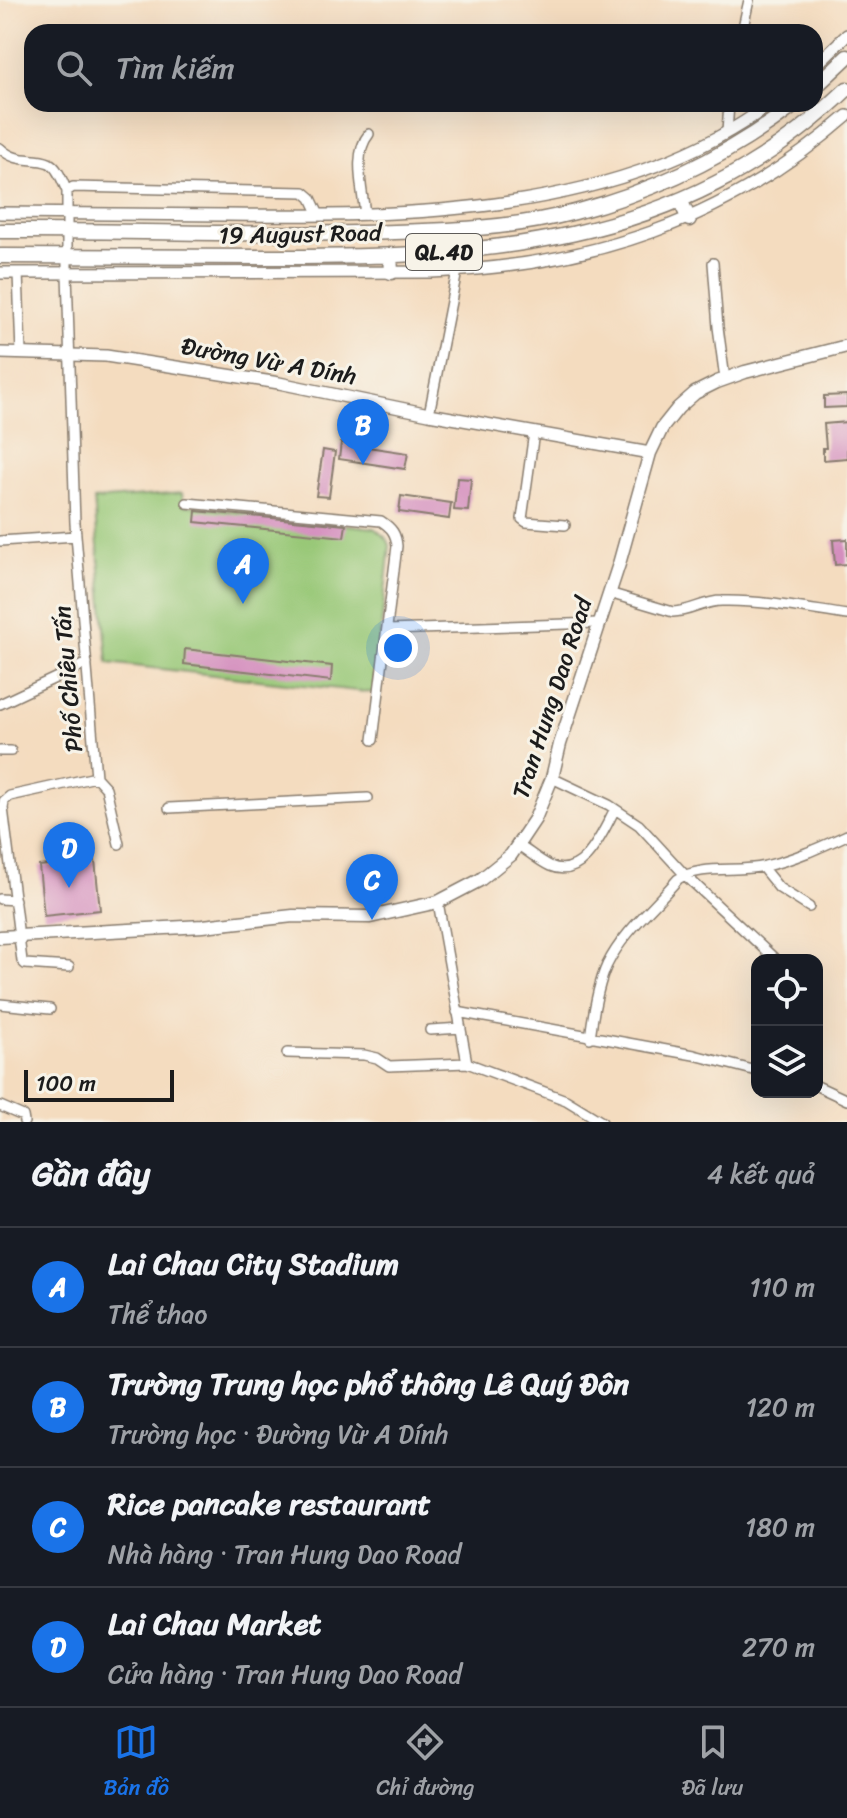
<!DOCTYPE html>
<html lang="vi">
<head>
<meta charset="utf-8">
<style>
  :root { --surface:#171b24; --page:#242831; --text:#f1f3f6; --muted:#9ea1a6; --line:#363941; --accent:#1a73e8 }
  body { margin:0; font-family:Sriracha,sans-serif; background:var(--page); color:var(--text) }
  .controls { position:absolute; right:24px; bottom:24px; display:grid; overflow:hidden; border-radius:16px; box-shadow:0 8px 32px #0002 }
  .controls button { width:72px; height:72px; display:grid; place-items:center; padding:0; border:0; border-bottom:2px solid var(--line); background:var(--surface); color:var(--text); font:40px sans-serif }
  .scale { position:absolute; left:24px; bottom:20px; width:150px; box-sizing:border-box; padding-left:8px; border:4px solid #1c1c1c; border-top:0; font-size:22px; line-height:28px; white-space:nowrap; color:#1c1c1c; -webkit-text-stroke:6px #f7f3e8; paint-order:stroke }
  .you { position:absolute; left:398px; top:648px; width:28px; height:28px; margin:-20px; border:6px solid #fff; border-radius:50%; background:#1a73e8; box-shadow:0 0 0 12px #1a73e833 }
  .badge { display:grid; place-items:center; width:52px; height:52px; border-radius:50%; background:var(--accent); color:#fff; font-size:26px; font-weight:700 }
  .pin { position:absolute; translate:-50% -66px; filter:drop-shadow(0 2px 4px #0008) }
  .pin::after { content:''; position:absolute; top:42px; width:28px; height:24px; background:inherit; clip-path:polygon(0 0,100% 0,50% 100%) }
  .list { margin:0; padding:0; list-style:none }
  h2 { display:flex; justify-content:space-between; align-items:center; height:104px; margin:0; padding:0 32px; font-size:34px }
  h2 small { font-size:26px; font-weight:400; color:var(--muted) }
  .list li { display:grid; grid-template-columns:52px 1fr auto; gap:24px; align-items:center; box-sizing:border-box; height:120px; padding:0 32px; border-top:2px solid var(--line) }
  .list b { display:block; font-size:30px; white-space:nowrap }
  .list p { margin:0; font-size:26px; white-space:nowrap; color:var(--muted) }
  .list em { font-size:26px; font-style:normal; color:var(--muted) }
  .icon { flex:none; width:44px; height:44px; fill:none; stroke:currentColor; stroke-width:2; stroke-linecap:round; stroke-linejoin:round }
  .map { position:relative; flex:none; width:847px; height:1122px; overflow:hidden }
  .search { position:absolute; background:var(--surface); box-shadow:0 8px 32px #0002; left:24px; right:24px; top:24px; height:88px; display:flex; align-items:center; gap:20px; box-sizing:border-box; padding:0 28px; border-radius:24px; color:var(--muted); font-size:30px }
  .sheet { height:584px; background:var(--surface) }
  nav { display:flex; justify-content:space-around; align-items:center; box-sizing:border-box; height:112px; border-top:2px solid var(--line); background:var(--surface); font-size:22px; color:var(--muted) }
  nav a { display:grid; justify-items:center; gap:4px }
  nav .on { color:var(--accent) }
  .map>svg:first-child { display:block }
  .green { fill:#97c776; stroke:#5a7249; stroke-width:2 }
  .building { fill:#d48ebe }
  .lines { fill:none; stroke-linecap:round; stroke-linejoin:round }
  .minor-casing { stroke:#887c6e; stroke-width:12 }
  .tertiary-casing { stroke:#887c6e; stroke-width:14 }
  .secondary-casing { stroke:#887c6e; stroke-width:15 }
  .trunk-casing { stroke:#887c6e; stroke-width:17 }
  .minor { stroke:#fff; stroke-width:9 }
  .tertiary { stroke:#fff; stroke-width:11 }
  .secondary { stroke:#fff; stroke-width:12 }
  .trunk { stroke:#fff; stroke-width:14 }
  .labels { text-anchor:middle; dominant-baseline:central; stroke-width:6; stroke-linejoin:round; paint-order:stroke }
  .shield { fill:#f7f3e8; stroke:#5e5c59; stroke-width:2 }
  .shield-label { font-size:22px; font-weight:bold; fill:#1c1c1c }
  .street-label { font-size:24px; fill:#1c1c1c; stroke:#f7f3e8 }
</style>
</head>
<body>
<div class="map">
<svg width="847" height="1122" viewBox="0 0 847 1122">
  <rect width="100%" height="100%" fill="#f7f3e8"/>
  <filter id="ink" filterUnits="userSpaceOnUse"><feTurbulence type="fractalNoise" baseFrequency=".0125" numOctaves="2"/><feDisplacementMap in="SourceGraphic" scale="16" xChannelSelector="R" yChannelSelector="G"/><feConvolveMatrix kernelMatrix="1 2 1 2 8 2 1 2 1" color-interpolation-filters="sRGB"/></filter>
  <filter id="wash" filterUnits="userSpaceOnUse"><feTurbulence type="fractalNoise" baseFrequency=".006" numOctaves="4" result="noise"/><feDisplacementMap in="SourceGraphic" scale="32" xChannelSelector="R" yChannelSelector="G"/><feGaussianBlur stdDeviation="1.8" result="paint"/><feColorMatrix in="noise" values="0 0 0 0 0 0 0 0 0 0 0 0 0 0 0 0 0 1.4 0 .05"/><feComposite in="paint" operator="in"/></filter>
  <g filter="url(#wash)">
    <rect width="100%" height="100%" fill="#f4dcbf"/>
    <path class="green" d="M 182,493 L 184,505 L 374,528 L 387,539 L 390,545 L 374,693 L 108,663 L 94,500 Z"/>
    <g id="blocks">
      <path class="building" d="M 847,395 L 847,407 L 824,408 L 824,396 Z
        M 847,422 L 847,458 L 823,460 L 823,448 L 826,448 L 824,424 Z
        M 341,443 L 408,453 L 405,469 L 339,459 Z
        M 323,450 L 335,452 L 329,497 L 316,496 Z
        M 457,478 L 471,479 L 468,511 L 454,510 Z
        M 401,496 L 451,503 L 449,519 L 399,512 Z
        M 196,511 L 346,525 L 344,537 L 195,522 Z
        M 847,539 L 847,564 L 835,565 L 833,540 Z
        M 185,649 L 332,666 L 331,681 L 184,664 Z
        M 95,860 L 100,910 L 44,916 L 39,866 Z"/>
    </g>
  </g>
  <g filter="url(#ink)">
    <use href="#blocks" fill-opacity="0" stroke="#887c6e" stroke-width="2"/>
    <g class="lines">
      <defs>
        <path id="minor" d="M 742,32 L 749,0
          M 727,132 L 729,104
          M 0,148 C 18,165 33,156 49,163 C 58,167 63,183 67,191
          M 365,215 C 363,191 352,154 369,134
          M 713,263 L 718,327 L 725,379
          M 18,273 L 21,353
          M 429,414 L 457,271
          M 534,432 L 522,519 L 526,522 L 565,525
          M 187,503 L 381,521 C 392,528 396,534 397,546 L 373,740
          M 0,541 L 76,536
          M 609,593 L 673,612 C 690,612 704,601 722,601 C 763,600 806,609 847,615
          M 388,630 L 598,623
          M 0,704 L 87,663
          M 0,751 L 11,751
          M 96,777 L 106,788 L 119,844
          M 552,778 L 609,805 L 639,825 L 685,875 L 776,960
          M 169,808 L 368,798
          M 518,845 C 528,851 539,861 550,866 C 584,881 603,831 615,809
          M 762,867 L 779,888 L 809,907
          M 0,899 L 15,900
          M 438,902 L 467,1063 L 566,1100 L 602,1122
          M 69,967 L 25,964 L 22,961 L 3,808 L 4,801 L 10,796 L 96,777 L 75,523 L 67,273 L 67,191 L 73,187 L 304,192 L 311,198 L 319,215
          M 0,1004 L 50,1009
          M 457,1012 L 694,1055 L 757,1071
          M 430,1030 L 461,1028
          M 590,1038 C 593,1014 597,987 607,965 C 623,932 655,906 678,879 C 702,864 738,873 765,866 C 793,860 821,847 847,835
          M 287,1053 L 364,1055 L 377,1058 L 389,1066 L 467,1063
          M 817,1086 L 847,1100
          M 0,1106 L 23,1116 L 24,1122"/>
        <path id="tertiary" d="M 815,66 L 847,35
          M 0,213 C 75,213 150,214 225,215 C 403,217 621,216 770,104
          M 0,273 L 431,272 C 590,266 726,222 847,116
          M 0,353 L 106,356 L 279,383 L 429,414 L 650,453"/>
        <path id="secondary" d="M 0,937 L 203,926 L 293,916 L 370,917 L 438,902 L 480,880 L 511,855 L 535,819 L 552,778 L 560,744 L 619,564 L 650,453 L 662,428 L 678,408 L 695,393 L 717,382 L 745,372 L 847,346"/>
        <path id="trunk" d="M 815,87 L 847,57
          M 680,200 L 689,219
          M 0,231 C 119,230 239,235 358,233 C 430,231 504,231 575,212 C 655,191 730,155 796,104
          M 390,255 L 391,272
          M 0,256 C 87,256 173,257 260,257 C 477,258 681,250 847,89"/>
      </defs>
      <use href="#minor" class="minor-casing"/>
      <use href="#tertiary" class="tertiary-casing"/>
      <use href="#secondary" class="secondary-casing"/>
      <use href="#trunk" class="trunk-casing"/>
      <use href="#minor" class="minor"/>
      <use href="#tertiary" class="tertiary"/>
      <use href="#secondary" class="secondary"/>
      <use href="#trunk" class="trunk"/>
    </g>
  </g>
  <g class="labels">
    <rect class="shield" x="406" y="234" width="76" height="36" rx="6"/>
    <g class="shield-label">
      <text x="444" y="252">QL.4D</text>
    </g>
    <g class="street-label">
      <text transform="translate(300 234) rotate(-1)">19 August Road</text>
      <text transform="translate(269 361) rotate(10)">Đường Vừ A Dính</text>
      <text transform="translate(68 679) rotate(-95)">Phố Chiêu Tấn</text>
      <text transform="translate(552 698) rotate(-72)">Tran Hung Dao Road</text>
    </g>
  </g>
</svg>
<div class="controls">
<button><svg class="icon" aria-label="locate" viewBox="0 0 24 24"><circle cx="12" cy="12" r="6"/><path d="M12 2v4M12 18v4M2 12h4M18 12h4"/></svg></button>
<button><svg class="icon" aria-label="layers" viewBox="0 0 24 24"><path d="M12 4l9 5-9 5-9-5zM3 14l9 5 9-5"/></svg></button>
</div>
<div class="scale">100 m</div>
<div class="you"></div>
<div class="pin badge" style="left:243px;top:604px">A</div>
<div class="pin badge" style="left:363px;top:465px">B</div>
<div class="pin badge" style="left:372px;top:920px">C</div>
<div class="pin badge" style="left:69px;top:888px">D</div>
<div class="search"><svg class="icon" aria-label="search" viewBox="0 0 24 24"><circle cx="10" cy="10" r="6"/><path d="M15 15l6 6"/></svg>Tìm kiếm</div>
</div>
<section class="sheet">
<h2>Gần đây<small>4 kết quả</small></h2>
<ul class="list">
<li><span class="badge">A</span><div><b>Lai Chau City Stadium</b><p>Thể thao</p></div><em>110 m</em></li>
<li><span class="badge">B</span><div><b>Trường Trung học phổ thông Lê Quý Đôn</b><p>Trường học · Đường Vừ A Dính</p></div><em>120 m</em></li>
<li><span class="badge">C</span><div><b>Rice pancake restaurant</b><p>Nhà hàng · Tran Hung Dao Road</p></div><em>180 m</em></li>
<li><span class="badge">D</span><div><b>Lai Chau Market</b><p>Cửa hàng · Tran Hung Dao Road</p></div><em>270 m</em></li>
</ul>
</section>
<nav>
<a class="on"><svg class="icon" aria-label="map" viewBox="0 0 24 24"><path d="M3 6l6-2 6 2 6-2v14l-6 2-6-2-6 2zM9 4v14M15 6v14"/></svg>Bản đồ</a>
<a><svg class="icon" aria-label="directions" viewBox="0 0 24 24"><path d="M12 3l9 9-9 9-9-9zM9 14v-3h6M13 9l2 2-2 2"/></svg>Chỉ đường</a>
<a><svg class="icon" aria-label="saved" viewBox="0 0 24 24"><path d="M7 4h10v16l-5-4-5 4z"/></svg>Đã lưu</a>
</nav>
</body>
</html>
